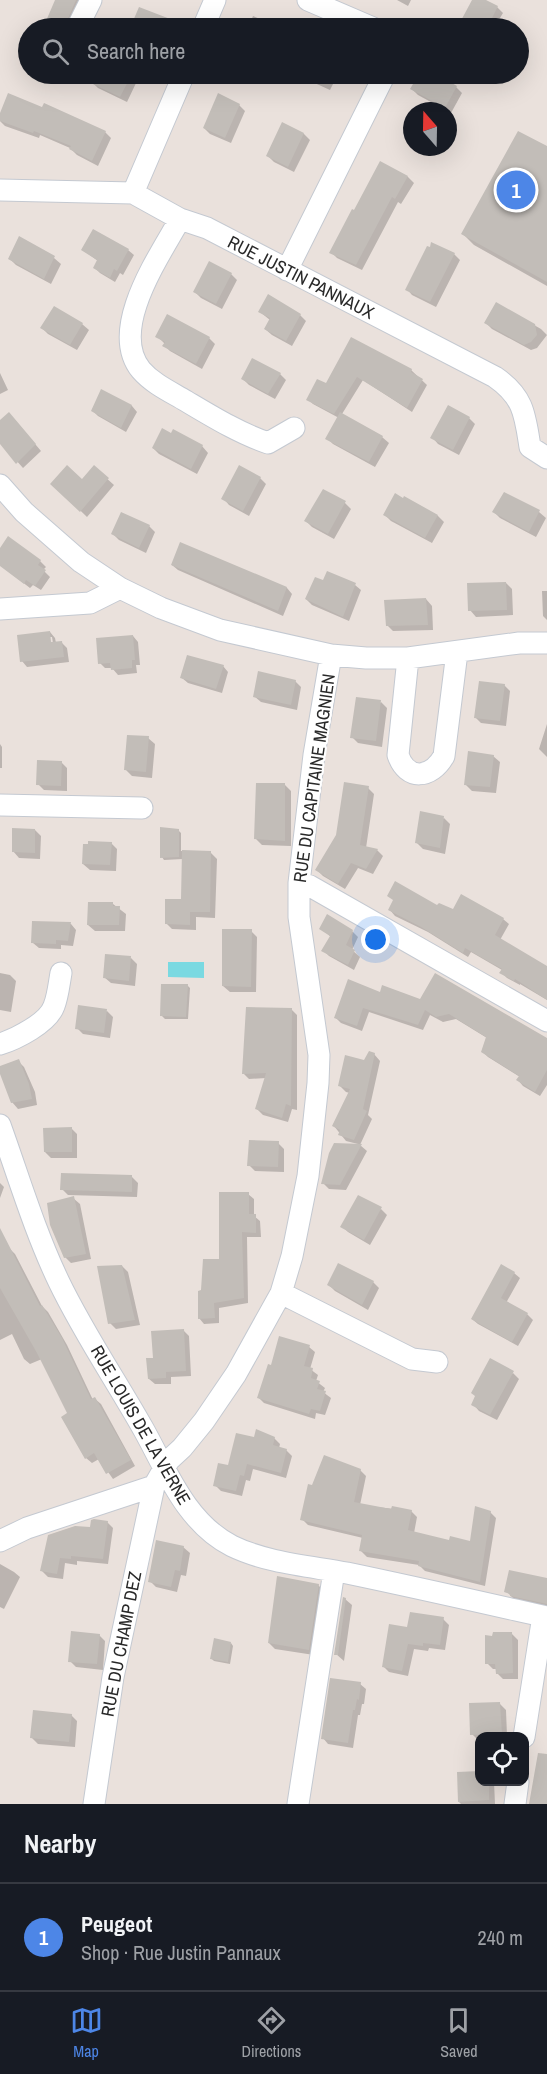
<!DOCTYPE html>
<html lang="en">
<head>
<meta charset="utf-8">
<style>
  :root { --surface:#171b24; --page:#20242c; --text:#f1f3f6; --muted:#9ea1a6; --line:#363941; --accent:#4d86e7 }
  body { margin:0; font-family:"Archivo Narrow",sans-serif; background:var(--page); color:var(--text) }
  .controls { position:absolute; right:18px; bottom:18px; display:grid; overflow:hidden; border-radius:12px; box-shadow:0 6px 24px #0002 }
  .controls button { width:54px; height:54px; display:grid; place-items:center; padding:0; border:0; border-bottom:2px solid var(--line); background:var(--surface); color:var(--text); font:30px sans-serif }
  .compass { position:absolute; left:403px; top:102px; width:54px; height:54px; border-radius:50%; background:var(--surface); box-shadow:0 6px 24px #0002; rotate:340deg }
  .you { position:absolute; left:376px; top:940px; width:21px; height:21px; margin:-15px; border:4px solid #fff; border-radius:50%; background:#1a73e8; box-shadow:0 0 0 9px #1a73e833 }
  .badge { display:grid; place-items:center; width:39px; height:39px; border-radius:50%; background:var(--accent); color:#fff; font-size:20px; font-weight:700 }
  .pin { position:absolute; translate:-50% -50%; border:3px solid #fff; box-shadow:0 2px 6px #0006 }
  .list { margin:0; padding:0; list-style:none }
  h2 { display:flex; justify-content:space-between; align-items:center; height:78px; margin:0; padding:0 24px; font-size:26px }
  h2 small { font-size:20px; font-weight:400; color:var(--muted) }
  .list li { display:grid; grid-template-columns:39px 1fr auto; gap:18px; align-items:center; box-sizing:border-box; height:108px; padding:0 24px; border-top:2px solid var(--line) }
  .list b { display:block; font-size:22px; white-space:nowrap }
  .list p { margin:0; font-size:20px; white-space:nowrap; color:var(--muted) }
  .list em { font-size:20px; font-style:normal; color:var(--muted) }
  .icon { flex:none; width:33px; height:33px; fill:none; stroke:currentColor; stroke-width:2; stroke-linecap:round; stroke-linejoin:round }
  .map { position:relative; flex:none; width:547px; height:1804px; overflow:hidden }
  .search { position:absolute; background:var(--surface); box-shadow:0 6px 24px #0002; left:18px; right:18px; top:18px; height:66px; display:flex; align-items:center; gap:15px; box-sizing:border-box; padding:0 21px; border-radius:33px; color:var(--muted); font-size:22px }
  .sheet { height:186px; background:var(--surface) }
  nav { display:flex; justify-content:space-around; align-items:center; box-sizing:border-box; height:84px; border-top:2px solid var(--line); background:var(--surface); font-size:16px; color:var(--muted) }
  nav a { display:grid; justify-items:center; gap:3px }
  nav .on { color:var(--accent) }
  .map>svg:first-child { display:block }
  .water { fill:#7ad9e1 }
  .shadow { fill:#0003; fill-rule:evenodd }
  .building { fill:#c2bdb8 }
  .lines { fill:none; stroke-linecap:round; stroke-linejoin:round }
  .minor-casing { stroke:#c4c9d1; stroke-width:23 }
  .minor { stroke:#fff; stroke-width:21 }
  .labels { text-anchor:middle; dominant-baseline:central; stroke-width:4.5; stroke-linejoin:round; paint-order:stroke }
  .street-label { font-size:18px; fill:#292929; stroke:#fff }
</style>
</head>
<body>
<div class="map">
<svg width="547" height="1804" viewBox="0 0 547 1804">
  <rect width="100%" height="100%" fill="#eae1dc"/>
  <path class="water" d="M 168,962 L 204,962 L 204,978 L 168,977 Z"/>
  <path class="shadow" d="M 57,0 L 85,0 L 72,28 L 44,28 Z
    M 397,0 L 411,0 L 408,6 Z
    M 473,0 L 483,0 L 497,7 L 503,13 L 494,28 L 459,28 Z
    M 140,9 L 174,26 L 173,28 L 131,28 Z
    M 253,16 L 275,25 L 279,28 L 237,28 L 239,24 L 248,28 Z
    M 96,74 L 131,75 L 137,81 L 127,102 L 98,88 L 92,82 Z
    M 302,74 L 338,74 L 330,90 L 308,80 Z
    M 421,74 L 433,74 L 456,87 L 462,93 L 451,113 L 418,95 L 412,89 Z
    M 239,105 L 245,111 L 231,143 L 210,134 L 204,128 Z
    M 0,117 L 105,132 L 111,138 L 98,166 L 77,155 L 70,148 L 40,135 L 39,138 L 5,126 L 0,121 Z
    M 282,124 L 304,134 L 310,140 L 294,172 L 274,162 L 268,156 Z
    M 547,148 L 547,286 L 474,245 L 463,234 Z
    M 381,163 L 408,177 L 414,183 L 401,204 L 398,202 L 362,270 L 337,258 L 331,252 Z
    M 20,239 L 54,258 L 61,264 L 51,284 L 16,265 L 9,258 Z
    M 83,250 L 128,250 L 134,255 L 123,275 L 120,273 L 115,282 L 100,273 L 95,268 L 98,261 Z
    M 454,254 L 460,260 L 436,307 L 412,295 L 407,289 Z
    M 231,274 L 237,280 L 222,309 L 201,298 L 195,292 Z
    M 497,304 L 541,329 L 547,335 L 537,348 L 531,350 L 492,329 L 486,323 Z
    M 260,312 L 300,315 L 306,321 L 292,346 L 272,335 L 265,329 L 270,320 Z
    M 82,324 L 89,330 L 77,350 L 48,334 L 42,328 Z
    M 157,336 L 209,338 L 215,344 L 202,369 L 170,351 L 164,345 L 165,344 Z
    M 352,339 L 411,370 L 427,385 L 412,412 L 363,380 L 342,414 L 382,437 L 389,443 L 375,467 L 333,444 L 327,438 L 339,418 L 313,404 L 308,399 L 327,385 Z
    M 0,373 L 8,390 L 0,394 Z
    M 280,374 L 286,380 L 275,399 L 249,385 L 243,379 Z
    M 102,391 L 132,406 L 137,412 L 126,432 L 98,416 L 92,410 Z
    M 469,418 L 475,424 L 459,455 L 438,444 L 432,437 Z
    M 15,420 L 41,451 L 23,468 L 0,442 L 0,422 Z
    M 202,446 L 208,453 L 197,474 L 159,454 L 153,448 Z
    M 94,467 L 114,485 L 87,517 L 52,483 L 82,481 Z
    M 260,478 L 266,484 L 249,516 L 229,505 L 223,498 Z
    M 323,491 L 345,503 L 351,509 L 334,539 L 312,527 L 306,521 Z
    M 504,494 L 539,512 L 546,518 L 536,537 L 500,518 L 494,512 Z
    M 405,498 L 438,516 L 444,522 L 432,543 L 391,521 L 385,515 Z
    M 149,526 L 155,532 L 146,553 L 119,540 L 113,534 Z
    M 181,544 L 287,588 L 292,594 L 283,616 L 178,570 L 172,565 Z
    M 0,550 L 40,561 L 46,567 L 43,570 L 50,577 L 41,590 L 33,585 L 30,588 L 0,565 Z
    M 323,582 L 355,585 L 361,590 L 349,621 L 312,605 L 306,599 Z
    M 506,583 L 512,589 L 513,615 L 476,617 L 470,610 Z
    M 542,591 L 547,591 L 547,620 L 543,616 Z
    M 426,599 L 432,606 L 433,630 L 393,631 L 387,625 Z
    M 50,632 L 55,638 L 56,643 L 62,643 L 67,648 L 69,662 L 27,667 L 22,661 ZM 49,637 L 52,637 L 54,649 L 51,650 Z
    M 133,636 L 138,642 L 140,665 L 136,665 L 137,673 L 118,675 L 112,668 L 105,668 L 100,663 Z
    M 223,666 L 228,672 L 222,693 L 188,683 L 182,678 Z
    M 295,681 L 301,687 L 297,710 L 261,702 L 254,696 Z
    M 504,685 L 510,691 L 506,726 L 481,723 L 475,717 Z
    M 381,702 L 387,708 L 382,747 L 358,743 L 352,737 Z
    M 547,724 L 547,757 L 539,749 Z
    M 148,738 L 155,744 L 152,778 L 132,776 L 126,770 Z
    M 0,744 L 2,747 L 2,768 L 0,768 Z
    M 493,756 L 500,762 L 496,793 L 472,791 L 466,785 Z
    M 61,762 L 67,768 L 67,791 L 44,790 L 38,784 Z
    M 285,785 L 291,791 L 291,846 L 262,845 L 256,839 Z
    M 368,788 L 374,794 L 366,848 L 377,850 L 383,856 L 373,874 L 358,868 L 345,889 L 323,876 L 317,870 Z
    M 444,818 L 450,824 L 445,854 L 423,849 L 417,843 Z
    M 35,830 L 41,836 L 40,859 L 19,858 L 13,851 Z
    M 178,830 L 181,833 L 181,851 L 211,853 L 217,859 L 215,918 L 196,917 L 196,930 L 172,929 L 166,923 L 182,901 L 183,859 L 164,860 L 162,857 Z
    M 111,843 L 117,849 L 116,871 L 90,870 L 83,864 Z
    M 113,904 L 126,914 L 125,931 L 95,931 L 88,925 Z
    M 438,908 L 503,919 L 509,924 L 500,940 L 547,967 L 547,1000 L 520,984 L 520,985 L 507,978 L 501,972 L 502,970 L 471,952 L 468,957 L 428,932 L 395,916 L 390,910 Z
    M 34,922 L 71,924 L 76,930 L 73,946 L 61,945 L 61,949 L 39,948 L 33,943 Z
    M 321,928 L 352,931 L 358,937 L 352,950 L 360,957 L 354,970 L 329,956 L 323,950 L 331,937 Z
    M 251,931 L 257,937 L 256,992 L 230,992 L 223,986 Z
    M 131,958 L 137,964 L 135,986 L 111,983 L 104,977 Z
    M 0,973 L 10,975 L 16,981 L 11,1012 L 0,1010 Z
    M 187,985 L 190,988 L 188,1019 L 165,1019 L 162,1016 Z
    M 380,994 L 547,1041 L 547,1085 L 540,1096 L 523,1086 L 518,1080 L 520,1077 L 488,1057 L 482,1051 L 487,1038 L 456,1019 L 443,1022 L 430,1015 L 423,1030 L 369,1012 L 362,1031 L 341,1023 L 336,1018 Z
    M 291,1009 L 297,1015 L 297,1110 L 292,1109 L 288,1122 L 263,1115 L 257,1109 L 266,1078 L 249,1079 L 243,1073 Z
    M 107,1011 L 113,1017 L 110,1038 L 83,1034 L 77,1028 Z
    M 374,1054 L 380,1061 L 368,1115 L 372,1119 L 360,1145 L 367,1151 L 346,1190 L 329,1189 L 323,1183 L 358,1144 L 346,1141 L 334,1126 L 350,1093 L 346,1092 L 340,1086 Z
    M 18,1061 L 24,1067 L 35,1092 L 37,1105 L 18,1109 L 12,1102 L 0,1068 Z
    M 71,1128 L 77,1134 L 77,1158 L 51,1158 L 45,1152 Z
    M 278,1143 L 284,1149 L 284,1172 L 255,1171 L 249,1165 Z
    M 132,1177 L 138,1183 L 137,1197 L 68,1195 L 62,1189 Z
    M 0,1183 L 4,1187 L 0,1198 Z
    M 248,1194 L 254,1199 L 254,1216 L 260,1221 L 261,1237 L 247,1237 L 248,1303 L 219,1308 L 219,1323 L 204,1324 L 199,1318 L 202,1292 L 220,1260 Z
    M 73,1198 L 80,1204 L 91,1259 L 71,1263 L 65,1257 Z
    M 381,1209 L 387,1215 L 370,1245 L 348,1232 L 342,1226 Z
    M 10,1249 L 15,1254 L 42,1306 L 48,1312 L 67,1345 L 93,1400 L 95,1399 L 101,1404 L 135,1466 L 113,1479 L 99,1459 L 92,1463 L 86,1458 L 69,1414 L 42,1359 L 30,1364 L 24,1359 L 12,1334 L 0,1340 L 0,1254 Z
    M 122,1266 L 128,1272 L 140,1325 L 116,1329 L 110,1323 Z
    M 514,1273 L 520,1278 L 506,1303 L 527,1314 L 533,1320 L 518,1346 L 478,1324 L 472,1319 Z
    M 373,1282 L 379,1288 L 368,1310 L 335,1291 L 329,1285 Z
    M 183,1330 L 189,1336 L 191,1376 L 171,1377 L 171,1384 L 155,1384 L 149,1379 L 154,1359 Z
    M 309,1347 L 315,1352 L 310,1369 L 318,1375 L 316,1381 L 325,1388 L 323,1392 L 331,1398 L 325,1415 L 316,1413 L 315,1419 L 264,1403 L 258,1397 L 272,1367 Z
    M 513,1373 L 519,1379 L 497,1420 L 479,1411 L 473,1404 Z
    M 274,1438 L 280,1444 L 279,1448 L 286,1450 L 292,1456 L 286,1478 L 253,1469 L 250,1481 L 246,1480 L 242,1496 L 221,1491 L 215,1485 L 255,1439 Z
    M 360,1470 L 366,1476 L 360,1505 L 411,1511 L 417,1517 L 414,1533 L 451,1542 L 471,1543 L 490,1512 L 496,1518 L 485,1586 L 425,1571 L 419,1565 L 367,1557 L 361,1551 L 363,1538 L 308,1525 L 302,1519 Z
    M 107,1522 L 113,1528 L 108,1564 L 77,1561 L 77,1565 L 65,1563 L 63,1579 L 48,1577 L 42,1571 L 91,1529 Z
    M 183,1547 L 190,1553 L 186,1576 L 181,1575 L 177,1592 L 156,1587 L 150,1581 Z
    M 0,1564 L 14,1572 L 20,1577 L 4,1609 L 0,1607 Z
    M 547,1579 L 547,1609 L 513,1598 L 506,1591 Z
    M 318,1585 L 324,1591 L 314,1655 L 275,1649 L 269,1643 Z
    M 345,1599 L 352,1605 L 344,1661 L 336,1654 Z
    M 443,1619 L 449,1625 L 445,1650 L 429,1648 L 428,1651 L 414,1649 L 408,1676 L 389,1672 L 383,1666 L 408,1628 Z
    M 511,1633 L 518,1640 L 518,1679 L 503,1679 L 497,1673 L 497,1669 L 493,1669 L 487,1663 L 494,1638 Z
    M 99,1635 L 105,1641 L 103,1670 L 76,1667 L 70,1661 Z
    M 231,1643 L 233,1646 L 230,1664 L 214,1661 L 211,1658 Z
    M 360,1684 L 366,1689 L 364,1704 L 362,1704 L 360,1715 L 358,1715 L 353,1748 L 328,1744 L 323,1738 Z
    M 500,1704 L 506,1710 L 507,1736 L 480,1736 L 478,1740 L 472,1734 Z
    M 71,1715 L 77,1721 L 75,1747 L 38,1744 L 32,1738 Z
    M 480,1782 L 494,1782 L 495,1804 L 461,1804 L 459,1802 Z"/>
  <path class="building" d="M 55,0 L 76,0 L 64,28 L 43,28 Z
    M 472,0 L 486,0 L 498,6 L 487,28 L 457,28 Z
    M 139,7 L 191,27 L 190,28 L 130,28 Z
    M 72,74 L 132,74 L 120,97 Z
    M 419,74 L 436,74 L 457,86 L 445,108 L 410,89 Z
    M 8,93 L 42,107 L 44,103 L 106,131 L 92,161 L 69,149 L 71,146 L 34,131 L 33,133 L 0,121 L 0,113 Z
    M 218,93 L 240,104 L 225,138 L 203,128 Z
    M 282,122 L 304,133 L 288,167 L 266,156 Z
    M 518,131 L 547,146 L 547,282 L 461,234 Z
    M 380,161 L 408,176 L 395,199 L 392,197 L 356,265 L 329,253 L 352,209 L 354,210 Z
    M 93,229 L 129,249 L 117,271 L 114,269 L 110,278 L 93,268 L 97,260 L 81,250 Z
    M 19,236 L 55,256 L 44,279 L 8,259 Z
    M 431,242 L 455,253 L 430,302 L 405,290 L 427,246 L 430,247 Z
    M 209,261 L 232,273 L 216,304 L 193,292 Z
    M 268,294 L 301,314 L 286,341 L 264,329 L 270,318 L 258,312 Z
    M 496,302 L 535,324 L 537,335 L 531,342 L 524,345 L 484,323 Z
    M 54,306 L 83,323 L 70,345 L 40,328 Z
    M 167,314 L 210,337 L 196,364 L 162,346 L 165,342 L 155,337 Z
    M 351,337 L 412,369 L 411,372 L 423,379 L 407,408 L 357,377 L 334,414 L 306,400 L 317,379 L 326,383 Z
    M 252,358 L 281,373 L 268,394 L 241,379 Z
    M 101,389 L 132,405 L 121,428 L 91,411 Z
    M 448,405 L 470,417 L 453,450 L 430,438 Z
    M 9,412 L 36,444 L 16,464 L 0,444 L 0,420 Z
    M 340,412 L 383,436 L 369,462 L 325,439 Z
    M 162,428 L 171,433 L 173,429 L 203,445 L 191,469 L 152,448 Z
    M 67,465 L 82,479 L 94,465 L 109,478 L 80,512 L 50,484 Z
    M 239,465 L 261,477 L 243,511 L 221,499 Z
    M 323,489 L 346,501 L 328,534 L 304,521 Z
    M 504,492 L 540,510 L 529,532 L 492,512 Z
    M 395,493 L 403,498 L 404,496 L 438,515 L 425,538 L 383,515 Z
    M 121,512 L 150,525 L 139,548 L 111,534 Z
    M 8,536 L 41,560 L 38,565 L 46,570 L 35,586 L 26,580 L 24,584 L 0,566 L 0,548 Z
    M 180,542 L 287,587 L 278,611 L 171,565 Z
    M 327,571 L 356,583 L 343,617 L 305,599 L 315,577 L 323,580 Z
    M 506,582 L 507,610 L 468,611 L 467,583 Z
    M 426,598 L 428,625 L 386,626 L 384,600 Z
    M 50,631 L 51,642 L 62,641 L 64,657 L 20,662 L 17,635 Z
    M 133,635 L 135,660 L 132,660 L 132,668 L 111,670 L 110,663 L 98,664 L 96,638 Z
    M 187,655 L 224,665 L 216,689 L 180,678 Z
    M 258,671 L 296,680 L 291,705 L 253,697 Z
    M 479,681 L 505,684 L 500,721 L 474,718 Z
    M 356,697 L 381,700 L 376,741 L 350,738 Z
    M 127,735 L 149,736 L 146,772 L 124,770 Z
    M 468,751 L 494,755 L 490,787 L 464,785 Z
    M 37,760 L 62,761 L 61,786 L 36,785 Z
    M 344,782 L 369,786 L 360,845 L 378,849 L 366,869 L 351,863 L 338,884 L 315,870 L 336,835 Z
    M 256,783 L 285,783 L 285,841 L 254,839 Z
    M 420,811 L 444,816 L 440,848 L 415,843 Z
    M 160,827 L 179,829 L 179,857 L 160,858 Z
    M 12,828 L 35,829 L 35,853 L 12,852 Z
    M 88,841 L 112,842 L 110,865 L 82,864 L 83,844 L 88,844 Z
    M 182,850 L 211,851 L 210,912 L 190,912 L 190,925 L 165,924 L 165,899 L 181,899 Z
    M 395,881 L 437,905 L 439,903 L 453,909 L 461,894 L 504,918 L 495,935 L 547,966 L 547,1000 L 515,979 L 514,981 L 499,973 L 502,969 L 465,948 L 463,953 L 421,927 L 388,910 L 393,900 L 387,896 Z
    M 88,902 L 113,902 L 113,906 L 120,906 L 119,925 L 87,925 Z
    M 327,914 L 353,930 L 346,945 L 355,950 L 348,965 L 321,951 L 330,936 L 319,929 Z
    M 32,921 L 71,922 L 68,941 L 56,940 L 56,944 L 31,943 Z
    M 222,929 L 252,929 L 251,987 L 222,986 Z
    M 105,954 L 131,956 L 129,981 L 103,978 Z
    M 435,973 L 547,1038 L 547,1070 L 535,1092 L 516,1080 L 519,1076 L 481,1052 L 486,1037 L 449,1014 L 436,1017 L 425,1010 L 418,1025 L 363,1008 L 357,1026 L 334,1018 L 348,979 L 380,992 L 382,985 L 420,999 Z
    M 161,984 L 188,984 L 186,1017 L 160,1016 Z
    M 78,1005 L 107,1009 L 104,1033 L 75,1029 Z
    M 246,1007 L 292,1008 L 291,1106 L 286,1104 L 282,1118 L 255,1109 L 266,1073 L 242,1074 Z
    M 369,1051 L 375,1053 L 363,1109 L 367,1111 L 354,1140 L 338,1135 L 340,1130 L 332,1126 L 350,1089 L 338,1086 L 345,1055 L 364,1060 Z
    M 19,1059 L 29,1084 L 32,1099 L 11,1103 L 0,1074 L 0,1066 Z
    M 72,1127 L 72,1152 L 44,1152 L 43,1128 Z
    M 249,1140 L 279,1141 L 278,1167 L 247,1166 Z
    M 334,1143 L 362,1144 L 340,1185 L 321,1184 L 329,1153 Z
    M 61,1173 L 132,1175 L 132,1192 L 60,1190 Z
    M 219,1192 L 249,1192 L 249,1214 L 256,1214 L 256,1233 L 242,1232 L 244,1298 L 214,1303 L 215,1318 L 198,1319 L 198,1291 L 201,1290 L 203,1259 L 219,1259 Z
    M 358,1195 L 382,1207 L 364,1240 L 340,1227 Z
    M 74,1196 L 86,1254 L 64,1258 L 50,1225 L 47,1203 Z
    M 0,1228 L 40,1306 L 42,1305 L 62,1338 L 91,1399 L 95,1397 L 131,1460 L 106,1474 L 94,1453 L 85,1459 L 61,1417 L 67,1413 L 37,1353 L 0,1288 Z
    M 338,1263 L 374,1281 L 362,1305 L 327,1285 Z
    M 501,1264 L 515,1272 L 501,1298 L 528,1313 L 512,1342 L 471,1319 Z
    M 122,1265 L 135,1320 L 108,1324 L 97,1266 Z
    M 184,1329 L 186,1371 L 166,1372 L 166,1378 L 148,1379 L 146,1358 L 153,1358 L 151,1331 Z
    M 279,1336 L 310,1345 L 304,1366 L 313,1368 L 311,1378 L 320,1381 L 317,1389 L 326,1391 L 320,1411 L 311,1409 L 309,1414 L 257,1398 L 268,1364 L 271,1365 Z
    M 490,1358 L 514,1371 L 490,1415 L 471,1405 L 475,1396 L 471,1393 Z
    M 256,1429 L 275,1437 L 273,1445 L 287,1449 L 281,1473 L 247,1464 L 244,1476 L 240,1475 L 236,1491 L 213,1486 L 218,1463 L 228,1465 L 236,1433 L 254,1437 Z
    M 324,1455 L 361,1469 L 354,1502 L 391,1509 L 392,1506 L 412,1510 L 408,1530 L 449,1540 L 450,1536 L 470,1541 L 475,1506 L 491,1511 L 480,1582 L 418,1566 L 419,1561 L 359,1551 L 362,1535 L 300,1520 L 308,1484 L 312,1485 Z
    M 94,1519 L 108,1521 L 103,1559 L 71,1556 L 71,1559 L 60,1558 L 57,1574 L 40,1571 L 48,1535 L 75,1526 L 90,1527 L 91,1520 Z
    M 156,1540 L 184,1546 L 180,1571 L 175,1570 L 171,1587 L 148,1582 Z
    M 509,1570 L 547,1578 L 547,1604 L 510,1596 L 510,1594 L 504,1592 Z
    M 277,1576 L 319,1584 L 309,1650 L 268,1643 Z
    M 343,1597 L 346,1598 L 338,1655 L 334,1655 Z
    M 410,1612 L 444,1617 L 440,1645 L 423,1643 L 423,1646 L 408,1644 L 402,1671 L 382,1667 L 389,1624 L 407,1627 Z
    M 71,1631 L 100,1634 L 97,1664 L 68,1662 Z
    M 493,1632 L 512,1632 L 513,1673 L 496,1674 L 495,1664 L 485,1664 L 485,1635 L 492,1636 Z
    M 214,1638 L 231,1642 L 228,1662 L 210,1659 Z
    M 330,1678 L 361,1682 L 359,1700 L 357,1699 L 355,1710 L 353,1710 L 348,1743 L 321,1739 Z
    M 500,1702 L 502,1734 L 470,1735 L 469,1703 Z
    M 33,1710 L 72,1714 L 69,1742 L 30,1738 Z
    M 538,1753 L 547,1754 L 547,1804 L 529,1804 Z
    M 480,1771 L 480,1782 L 489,1782 L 489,1800 L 458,1802 L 457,1772 Z"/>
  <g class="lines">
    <defs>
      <path id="minor" d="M 308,0 L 373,28
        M 77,28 L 91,0
        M 203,28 L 215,0
        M 0,190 L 133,193 L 180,219 L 207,228 L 495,377 C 524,397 525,415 530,447 L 547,458
        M 133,193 L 184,74
        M 180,219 C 159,257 108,329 141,370 C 153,384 171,392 186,401 C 213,417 239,433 268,443 L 294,428
        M 287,270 L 385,74
        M 0,485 L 24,512 L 81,562 L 120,588 L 161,608 L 220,630 L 331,655 L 366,658 L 408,658 L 519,643 L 547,643
        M 0,609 L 90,603 L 120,588
        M 408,658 L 398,755 C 407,781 431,779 444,756 L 457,652
        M 0,805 L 142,808
        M 299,883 L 310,886 L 547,1021
        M 0,1044 C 16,1039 48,1023 54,1006 C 58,996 59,984 61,973
        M 0,1125 C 19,1178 35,1232 59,1282 C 84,1334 117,1382 145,1432 C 168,1474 187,1523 232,1546 C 267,1563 309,1566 347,1573 C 414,1587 480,1602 547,1617
        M 281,1293 L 412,1359 L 437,1362
        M 0,1541 L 27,1528 L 154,1486 L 169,1460 L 182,1448 L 204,1421 L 236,1374 L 281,1293 L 292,1256 L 308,1176 L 318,1083 L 319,1055 L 299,917 L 299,883 L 314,755 L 331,655
        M 524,1737 L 543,1616
        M 94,1804 L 113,1677 L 154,1486
        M 298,1804 L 334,1571
        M 515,1804 L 518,1782"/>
    </defs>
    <use href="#minor" class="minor-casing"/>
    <use href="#minor" class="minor"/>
  </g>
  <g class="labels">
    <g class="street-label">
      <text transform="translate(301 277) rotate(27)">RUE JUSTIN PANNAUX</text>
      <text transform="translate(314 778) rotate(-82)">RUE DU CAPITAINE MAGNIEN</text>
      <text transform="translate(141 1425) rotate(60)">RUE LOUIS DE LA VERNE</text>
      <text transform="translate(121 1644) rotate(-79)">RUE DU CHAMP DEZ</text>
    </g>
  </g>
</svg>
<div class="controls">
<button><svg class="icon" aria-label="locate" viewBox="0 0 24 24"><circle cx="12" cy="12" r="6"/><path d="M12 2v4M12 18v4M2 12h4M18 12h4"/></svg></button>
</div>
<svg class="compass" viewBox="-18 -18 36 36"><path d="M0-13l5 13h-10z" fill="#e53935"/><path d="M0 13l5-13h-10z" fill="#9ea1a6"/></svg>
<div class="you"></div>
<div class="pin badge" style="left:516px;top:190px">1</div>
<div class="search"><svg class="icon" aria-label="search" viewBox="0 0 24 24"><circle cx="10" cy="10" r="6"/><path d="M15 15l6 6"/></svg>Search here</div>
</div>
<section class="sheet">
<h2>Nearby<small></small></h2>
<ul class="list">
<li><span class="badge">1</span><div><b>Peugeot</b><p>Shop · Rue Justin Pannaux</p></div><em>240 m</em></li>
</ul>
</section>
<nav>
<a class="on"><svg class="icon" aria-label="map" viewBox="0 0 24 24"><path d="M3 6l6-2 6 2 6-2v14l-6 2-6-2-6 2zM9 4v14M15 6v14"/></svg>Map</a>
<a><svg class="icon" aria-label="directions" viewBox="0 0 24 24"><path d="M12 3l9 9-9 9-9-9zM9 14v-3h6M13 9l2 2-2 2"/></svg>Directions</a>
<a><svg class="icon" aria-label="saved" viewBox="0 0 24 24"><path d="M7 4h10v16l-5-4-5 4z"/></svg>Saved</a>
</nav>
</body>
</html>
